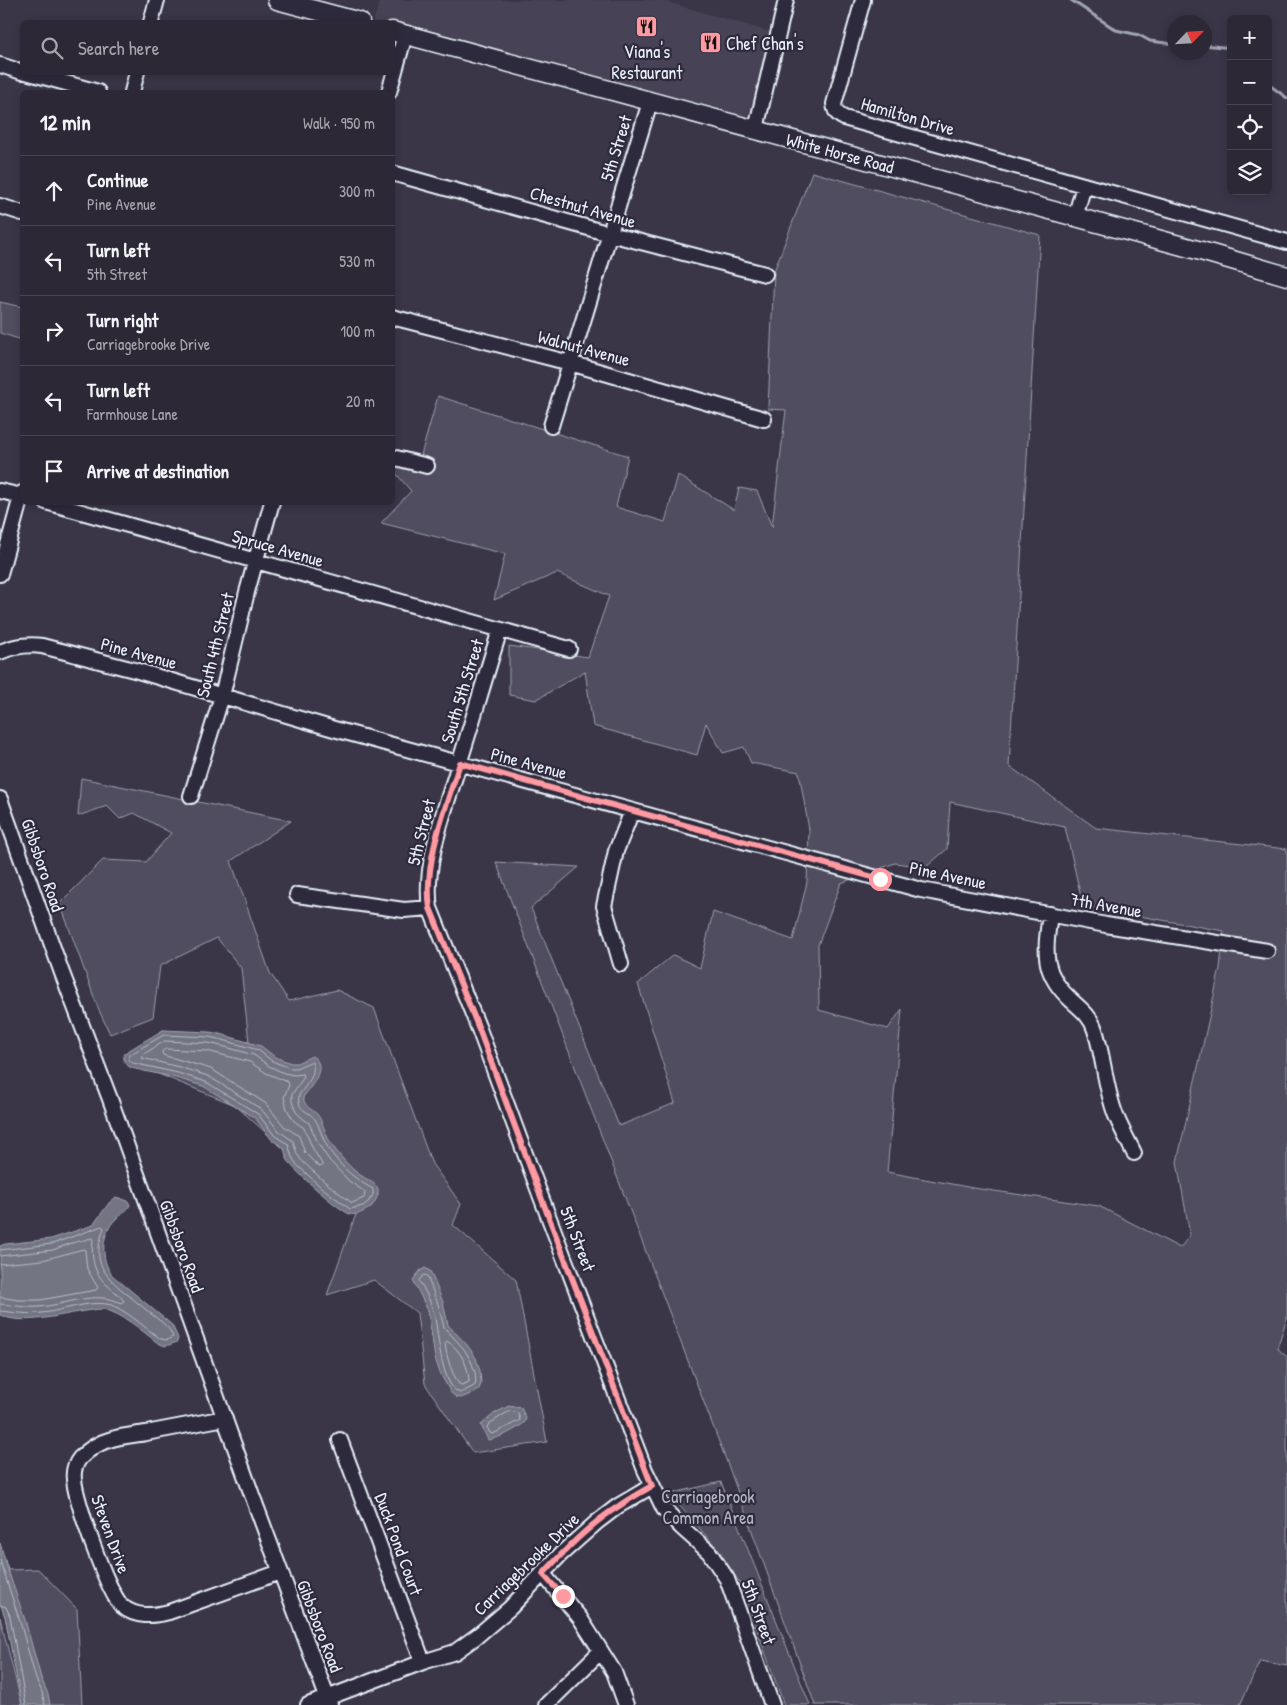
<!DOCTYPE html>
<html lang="en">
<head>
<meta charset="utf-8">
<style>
  :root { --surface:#2c2836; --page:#34303e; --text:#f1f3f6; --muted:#a6a6ad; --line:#484451 }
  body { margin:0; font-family:"Patrick Hand",sans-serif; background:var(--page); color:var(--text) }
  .controls { position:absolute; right:15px; top:15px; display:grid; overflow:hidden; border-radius:8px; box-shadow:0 2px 8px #0003 }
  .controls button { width:45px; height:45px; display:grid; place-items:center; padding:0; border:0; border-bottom:1px solid var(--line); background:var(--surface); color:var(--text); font:25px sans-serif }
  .compass { position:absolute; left:1167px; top:15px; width:45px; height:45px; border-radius:50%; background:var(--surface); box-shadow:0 2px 8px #0003; rotate:65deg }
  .stop { position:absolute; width:15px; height:15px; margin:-11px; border:4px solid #ff9aa2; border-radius:50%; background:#fff }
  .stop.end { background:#ff9aa2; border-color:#fff; box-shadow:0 1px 5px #0008 }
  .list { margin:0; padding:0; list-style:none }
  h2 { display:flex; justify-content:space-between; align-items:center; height:65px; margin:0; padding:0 20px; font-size:21px }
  h2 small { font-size:16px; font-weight:400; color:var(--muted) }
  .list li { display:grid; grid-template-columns:32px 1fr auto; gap:15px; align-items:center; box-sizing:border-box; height:70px; padding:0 20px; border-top:1px solid var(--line) }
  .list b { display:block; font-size:19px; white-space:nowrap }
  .list p { margin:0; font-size:16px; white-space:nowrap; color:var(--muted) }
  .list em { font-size:16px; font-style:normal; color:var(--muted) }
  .icon { flex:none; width:28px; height:28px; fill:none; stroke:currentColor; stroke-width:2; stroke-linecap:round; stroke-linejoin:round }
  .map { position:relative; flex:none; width:1287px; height:1705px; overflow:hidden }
  .search { position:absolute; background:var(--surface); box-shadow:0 2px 8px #0003; left:20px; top:20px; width:375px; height:55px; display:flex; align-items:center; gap:12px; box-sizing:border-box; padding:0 18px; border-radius:8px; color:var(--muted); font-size:19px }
  .panel { position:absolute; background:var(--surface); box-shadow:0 2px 8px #0003; left:20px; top:90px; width:375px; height:415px; border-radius:8px }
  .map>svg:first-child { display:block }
  .built { fill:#464354 }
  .green { fill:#504e5f; stroke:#9ca0ac; fill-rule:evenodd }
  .water { fill:#737482; stroke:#a2a6b1 }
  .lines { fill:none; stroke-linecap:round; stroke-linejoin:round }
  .shore { stroke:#b9bfc9; stroke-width:1 }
  .stream { stroke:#a2a6b1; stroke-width:3 }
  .minor-casing { stroke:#e8f1f8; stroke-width:18 }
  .major-casing { stroke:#e8f1f8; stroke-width:21 }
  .minor { stroke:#2f2a3d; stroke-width:14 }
  .major { stroke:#2f2a3d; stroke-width:18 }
  .route { stroke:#ff9aa2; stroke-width:6 }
  .labels { text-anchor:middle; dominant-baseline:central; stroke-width:4.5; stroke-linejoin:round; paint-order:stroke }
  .poi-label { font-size:18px; fill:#e8f1f8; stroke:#2f2a3d; text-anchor:start }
  .street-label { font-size:18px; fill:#e8f1f8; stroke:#2f2a3d }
  .park-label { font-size:18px; fill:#b3b8c2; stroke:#2f2a3d }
</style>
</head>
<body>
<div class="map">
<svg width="1287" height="1705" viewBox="0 0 1287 1705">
  <rect width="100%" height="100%" fill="#3a3648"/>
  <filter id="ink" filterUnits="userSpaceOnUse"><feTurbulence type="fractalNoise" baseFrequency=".02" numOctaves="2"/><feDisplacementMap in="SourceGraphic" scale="10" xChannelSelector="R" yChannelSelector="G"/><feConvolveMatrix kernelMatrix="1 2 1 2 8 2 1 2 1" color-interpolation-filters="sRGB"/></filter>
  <g filter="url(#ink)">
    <path class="built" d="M 380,0 L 660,0 L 778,34 L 756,129 L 393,31 L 392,22 L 373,22 Z"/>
    <path class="green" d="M 812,172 L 1040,235 L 1009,766 L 1096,828 L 1287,849 L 1287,1318 L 1277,1348 L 1287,1357 L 1287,1666 L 1260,1661 L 1240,1705 L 815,1705 L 728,1465 L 496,862 L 579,867 L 531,908 L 619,1126 L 675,1103 L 638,984 L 673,955 L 700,968 L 713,912 L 793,940 L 807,882 L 809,830 L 799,772 L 751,763 L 744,747 L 723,753 L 706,723 L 697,755 L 593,726 L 585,671 L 536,700 L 509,695 L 509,646 L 588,657 L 609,596 L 557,573 L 494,600 L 505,554 L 381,523 L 411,491 L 393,470 L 393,461 L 419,462 L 438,396 L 628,456 L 616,507 L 665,522 L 678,475 L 734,510 L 739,488 L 757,491 L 772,527 L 786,410 L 768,409 L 774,271 ZM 950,802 L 1065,827 L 1083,906 L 1224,931 L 1220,968 L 1177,1162 L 1190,1235 L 1180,1248 L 1099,1206 L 973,1188 L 887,1172 L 902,1009 L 888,1029 L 819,1010 L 818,945 L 841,883 L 895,863 L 926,867 L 947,849 Z
      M 0,302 L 22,307 L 22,340 L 0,333 Z
      M 81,778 L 291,821 L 231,861 L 270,973 L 289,1001 L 337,990 L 374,1008 L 432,1164 L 461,1204 L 453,1225 L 516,1280 L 547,1442 L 473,1453 L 425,1384 L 417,1313 L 374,1280 L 327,1295 L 356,1214 L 235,1105 L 124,1060 L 163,1030 L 249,1042 L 241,968 L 217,938 L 160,966 L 153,1017 L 110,1034 L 98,1008 L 60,903 L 103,860 L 146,862 L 171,833 L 134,813 L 120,819 L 107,806 L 78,816 Z
      M 721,1482 L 810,1705 L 784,1705 L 741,1585 L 718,1549 L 669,1494 Z
      M 38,1569 L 77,1609 L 82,1705 L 40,1705 L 8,1570 Z
      M 0,1617 L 22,1705 L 0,1705 Z"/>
    <path class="water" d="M 163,1030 L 210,1032 L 224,1035 L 261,1046 L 275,1057 L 291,1063 L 297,1063 L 312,1056 C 329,1066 311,1087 303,1097 C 305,1110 314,1108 319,1117 C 323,1124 325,1132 328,1138 C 335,1151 345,1162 355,1171 C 361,1177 377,1183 378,1189 C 379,1196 375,1202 371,1207 C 366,1211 356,1216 350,1214 C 341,1212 294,1171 289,1162 C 286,1158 285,1152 284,1148 L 272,1140 L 255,1118 L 203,1086 L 176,1078 L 131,1068 C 125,1064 121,1058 126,1052 Z
      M 116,1197 L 128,1201 L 130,1205 C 126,1212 121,1214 116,1219 C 101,1233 100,1259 112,1275 L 172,1325 L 178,1338 L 177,1342 L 166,1346 L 159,1344 C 142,1331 124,1314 103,1309 C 73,1310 27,1328 0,1315 L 0,1246 L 5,1244 L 51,1239 L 93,1225 L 109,1203 Z
      M 425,1268 L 430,1271 L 443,1302 L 448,1325 L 468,1346 L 476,1358 L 480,1371 L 481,1384 L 478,1391 L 461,1398 L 456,1397 L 451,1393 L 440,1373 L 435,1358 L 428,1311 L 413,1280 L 420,1271 Z
      M 509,1406 L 521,1408 L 526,1418 L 525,1422 C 516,1430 500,1438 488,1440 L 481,1425 L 495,1413 Z
      M 0,1543 L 8,1570 L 25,1620 L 41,1678 L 48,1694 L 50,1705 L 22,1705 L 5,1617 L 0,1603 Z"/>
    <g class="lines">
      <path class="shore" d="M 164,1035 L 209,1037 L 223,1040 L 258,1050 L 272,1061 L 290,1068 L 296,1068 L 310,1062 L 312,1062 C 317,1075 306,1085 299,1095 C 297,1112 308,1110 315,1119 C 319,1125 321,1134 324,1140 C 334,1161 352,1178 373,1189 L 373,1195 L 368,1202 L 363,1206 L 350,1209 L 321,1187 L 297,1165 L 292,1157 L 288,1144 L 275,1136 L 258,1114 L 206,1082 L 178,1073 L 133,1063 L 129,1060 L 130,1055 Z
        M 165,1041 L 208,1043 L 222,1046 L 254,1055 L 269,1066 L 284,1073 L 294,1075 L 303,1074 L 304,1077 L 292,1094 L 292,1102 L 296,1112 L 301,1117 L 309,1123 L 319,1145 L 329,1160 L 349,1181 L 365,1192 L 364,1198 L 352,1203 L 325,1182 L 302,1161 L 297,1154 L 293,1141 L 279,1131 L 261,1109 L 208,1076 L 179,1067 L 142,1058 L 143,1055 Z
        M 166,1049 L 207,1051 L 250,1062 L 266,1073 L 288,1082 L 289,1085 L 284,1097 L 287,1109 L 294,1121 L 304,1128 L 313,1149 L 322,1164 L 322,1166 L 319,1167 L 305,1153 L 299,1136 L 284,1126 L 265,1103 L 211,1069 L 163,1055 L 162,1052 Z
        M 0,1250 L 52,1244 L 102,1226 L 104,1228 C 93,1258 99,1270 122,1290 C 133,1299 144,1308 155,1317 C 163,1323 170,1328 173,1337 L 167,1340 L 161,1339 C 146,1329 131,1314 114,1306 C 94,1298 63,1311 42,1313 C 28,1315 14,1312 0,1311
        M 0,1256 L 53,1250 L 72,1243 L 92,1238 L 93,1240 C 91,1256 93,1272 106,1284 C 112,1290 119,1294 124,1301 L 121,1303 C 95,1290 66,1305 39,1307 C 26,1308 13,1305 0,1304
        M 0,1264 L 43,1260 L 83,1249 L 85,1250 L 87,1269 L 98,1288 L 96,1290 L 40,1300 L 18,1300 L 0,1297
        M 424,1275 L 427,1276 L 438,1304 L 444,1327 L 464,1349 L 471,1361 L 475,1372 L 476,1383 L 474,1386 L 460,1393 C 439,1385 439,1328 433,1310 C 430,1300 425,1290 419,1281 Z
        M 447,1341 C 460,1349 469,1366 469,1382 L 462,1385 L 459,1384 C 451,1371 447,1359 445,1344 Z
        M 510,1411 L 518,1413 L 520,1420 L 493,1434 L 490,1433 L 487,1427 L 489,1424 Z
        M 0,1560 L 20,1622 L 36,1679 L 42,1692 L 45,1705
        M 0,1605 L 6,1607 L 10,1616 L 26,1705"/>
      <path class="stream" d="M 1071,0 L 1116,30 L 1139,35 L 1150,41 L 1174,44
        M 1204,45 L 1231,48
        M 1268,84 L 1287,98"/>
      <defs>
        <path id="minor" d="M 863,0 L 834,104 C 835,112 837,114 844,118 L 1287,242
          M 151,22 L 157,0
          M 0,65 L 22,72
          M 26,72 L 98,92
          M 132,92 L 137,72
          M 389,92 L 405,35
          M 756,129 L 786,0
          M 392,173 L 610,234 L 765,274
          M 0,206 L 22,213
          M 1075,218 L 1084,185
          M 392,317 L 570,363 L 764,419
          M 551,426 L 650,102
          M 392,457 L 427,466
          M 0,491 L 22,496
          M 46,502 L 569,649
          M 0,574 L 22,493
          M 500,630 C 486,674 473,720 459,764 C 446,808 423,863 430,908 L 479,1029 L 541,1197 L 645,1470 L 664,1509 L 681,1527 L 709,1552 L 727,1579 L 772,1705
          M 0,652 C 14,646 27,644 42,646 L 138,671 L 334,729 L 921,890 L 1106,925 L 1267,951
          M 191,796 L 222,696 L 247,592 L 272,502
          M 0,799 L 62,973 L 110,1099 L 252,1495 L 330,1705
          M 297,895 L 404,910 L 430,908
          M 1050,914 C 1045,952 1041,973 1072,1001 C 1082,1010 1091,1017 1095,1030 C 1104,1058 1105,1088 1116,1116 C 1121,1128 1128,1141 1134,1153
          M 621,964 L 604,906 L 616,851 L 632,811
          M 225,1418 C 198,1423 172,1428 146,1433 C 134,1435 120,1436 109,1440 C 98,1443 88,1450 80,1458 C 75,1464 73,1471 74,1479 C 75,1499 108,1594 122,1606 C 136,1618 153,1616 169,1612 L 280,1572
          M 340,1440 L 423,1662
          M 543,1574 L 580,1618 L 601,1651 L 614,1672 L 626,1705
          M 308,1705 L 423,1662 L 455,1652 L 477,1636 L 510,1608 L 561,1554 L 597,1522 L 618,1506 L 652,1486
          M 546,1705 L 601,1651"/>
        <path id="major" d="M 277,0 L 360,22
          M 392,31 L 1201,251 L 1287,276"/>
      </defs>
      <use href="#minor" class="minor-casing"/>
      <use href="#major" class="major-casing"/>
      <use href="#minor" class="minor"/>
      <use href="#major" class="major"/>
    </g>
  </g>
  <g class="lines" filter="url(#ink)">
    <path class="route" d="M 563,1596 L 543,1574 C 566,1549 590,1524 619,1506 C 629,1499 641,1492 652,1486 L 541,1197 L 479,1029 L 430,908 C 423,863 446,807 460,763 L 880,879"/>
  </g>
  <defs>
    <symbol id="restaurant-square" viewBox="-11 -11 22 22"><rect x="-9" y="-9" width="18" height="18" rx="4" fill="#ff9aa2" stroke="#2f2a3d"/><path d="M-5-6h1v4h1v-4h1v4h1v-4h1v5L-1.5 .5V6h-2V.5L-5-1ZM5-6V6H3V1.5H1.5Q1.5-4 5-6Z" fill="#111"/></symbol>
  </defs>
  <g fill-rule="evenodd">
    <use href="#restaurant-square" x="634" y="14" width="25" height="25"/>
    <use href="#restaurant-square" x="698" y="30" width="25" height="25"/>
  </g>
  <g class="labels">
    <g class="poi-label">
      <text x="726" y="43">Chef Chan's</text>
      <text x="647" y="51" text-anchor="middle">Viana's<tspan x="647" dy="21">Restaurant</tspan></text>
    </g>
    <g class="street-label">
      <text transform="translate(908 116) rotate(16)">Hamilton Drive</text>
      <text transform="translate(616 148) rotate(-73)">5th Street</text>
      <text transform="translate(840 153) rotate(15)">White Horse Road</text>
      <text transform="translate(583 207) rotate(16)">Chestnut Avenue</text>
      <text transform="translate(584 348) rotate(15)">Walnut Avenue</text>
      <text transform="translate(278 548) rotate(16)">Spruce Avenue</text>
      <text transform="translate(215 645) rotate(-76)">South 4th Street</text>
      <text transform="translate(139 653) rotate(15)">Pine Avenue</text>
      <text transform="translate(462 691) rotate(-73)">South 5th Street</text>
      <text transform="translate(529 763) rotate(15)">Pine Avenue</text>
      <text transform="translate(421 832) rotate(-76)">5th Street</text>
      <text transform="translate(43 865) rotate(71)">Gibbsboro Road</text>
      <text transform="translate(948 875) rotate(12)">Pine Avenue</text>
      <text transform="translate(1106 905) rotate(10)">7th Avenue</text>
      <text transform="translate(578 1239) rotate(69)">5th Street</text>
      <text transform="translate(182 1246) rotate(70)">Gibbsboro Road</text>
      <text transform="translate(111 1534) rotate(70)">Steven Drive</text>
      <text transform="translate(399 1544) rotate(70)">Duck Pond Court</text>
      <text transform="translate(526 1564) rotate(-44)">Carriagebrooke Drive</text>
      <text transform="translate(759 1612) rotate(70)">5th Street</text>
      <text transform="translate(320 1626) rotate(69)">Gibbsboro Road</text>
    </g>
    <g class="park-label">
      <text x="708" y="1496">Carriagebrook<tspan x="708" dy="21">Common Area</tspan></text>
    </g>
  </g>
</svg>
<div class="controls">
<button>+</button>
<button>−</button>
<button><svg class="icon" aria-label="locate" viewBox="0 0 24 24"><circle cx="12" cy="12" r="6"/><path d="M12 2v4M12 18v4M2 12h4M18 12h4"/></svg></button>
<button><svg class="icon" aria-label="layers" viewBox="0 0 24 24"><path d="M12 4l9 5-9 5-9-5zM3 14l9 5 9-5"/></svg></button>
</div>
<svg class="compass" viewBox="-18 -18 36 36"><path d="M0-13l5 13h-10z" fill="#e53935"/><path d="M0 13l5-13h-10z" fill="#a6a6ad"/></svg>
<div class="stop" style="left:880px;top:879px"></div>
<div class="stop end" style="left:563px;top:1596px"></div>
<div class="search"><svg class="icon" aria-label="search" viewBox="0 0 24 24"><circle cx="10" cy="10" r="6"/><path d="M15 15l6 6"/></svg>Search here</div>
<section class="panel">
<h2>12 min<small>Walk · 950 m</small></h2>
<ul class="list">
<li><svg class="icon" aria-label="ahead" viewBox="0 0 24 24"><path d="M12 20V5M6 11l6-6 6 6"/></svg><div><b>Continue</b><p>Pine Avenue</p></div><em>300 m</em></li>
<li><svg class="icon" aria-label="left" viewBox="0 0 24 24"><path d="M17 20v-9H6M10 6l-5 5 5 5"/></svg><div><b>Turn left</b><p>5th Street</p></div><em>530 m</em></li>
<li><svg class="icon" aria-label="right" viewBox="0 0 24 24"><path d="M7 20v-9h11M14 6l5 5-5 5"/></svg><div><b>Turn right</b><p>Carriagebrooke Drive</p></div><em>100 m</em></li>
<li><svg class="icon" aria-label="left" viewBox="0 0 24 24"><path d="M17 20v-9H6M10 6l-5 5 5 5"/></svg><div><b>Turn left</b><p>Farmhouse Lane</p></div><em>20 m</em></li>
<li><svg class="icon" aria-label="arrive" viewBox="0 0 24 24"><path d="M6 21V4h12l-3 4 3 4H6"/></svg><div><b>Arrive at destination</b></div></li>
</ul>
</section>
</div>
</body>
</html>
